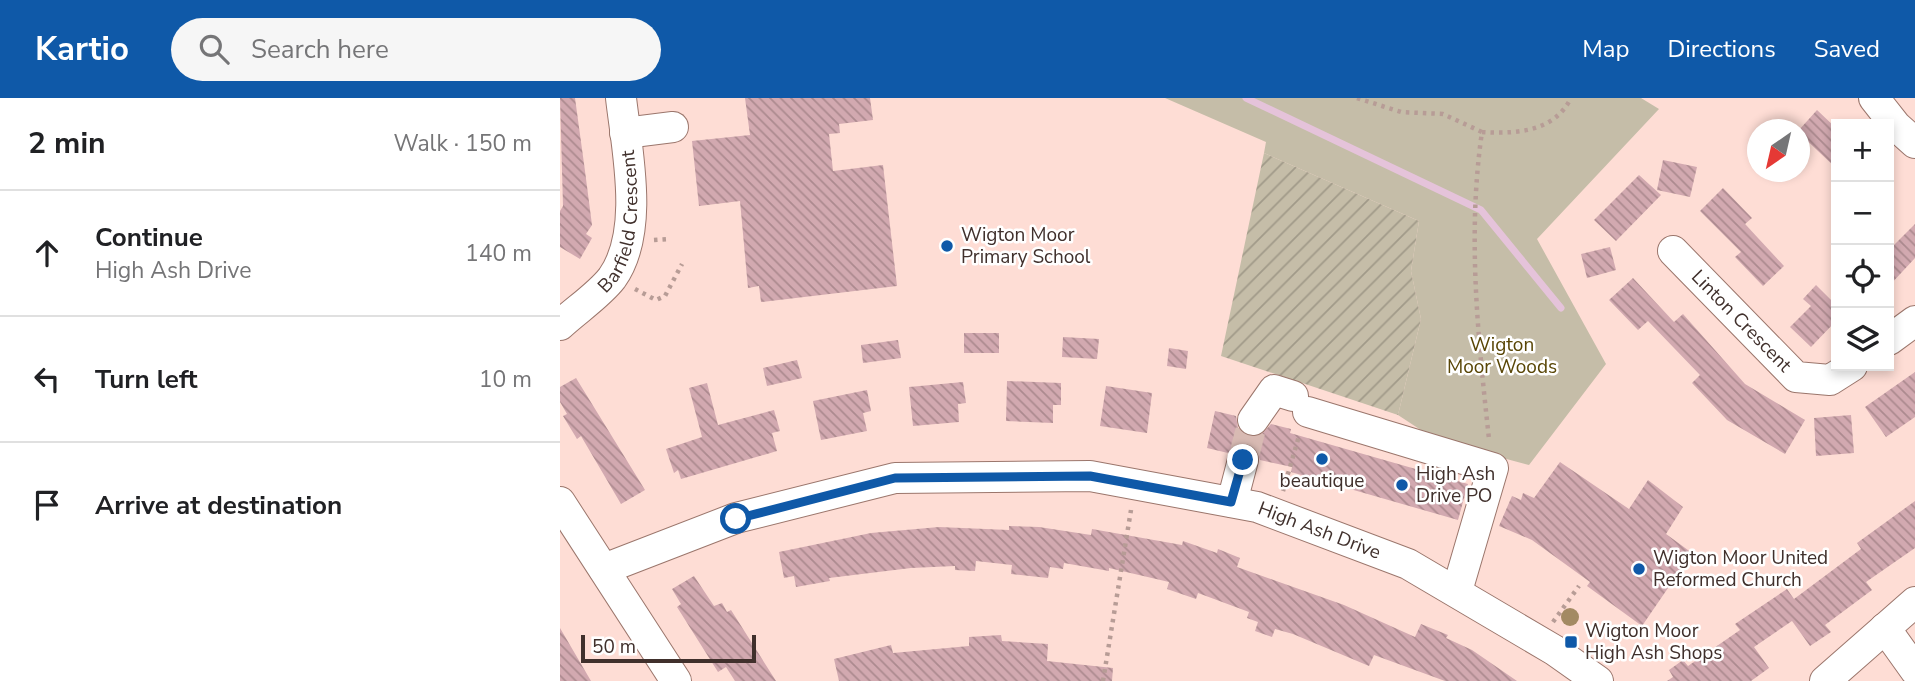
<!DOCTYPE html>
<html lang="en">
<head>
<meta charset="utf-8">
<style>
  :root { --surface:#fff; --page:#f6f6f6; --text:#202124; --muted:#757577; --line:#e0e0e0; --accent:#0f59a8 }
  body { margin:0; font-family:"Nunito Sans",sans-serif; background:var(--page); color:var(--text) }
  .controls { position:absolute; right:21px; top:21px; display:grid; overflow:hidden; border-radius:0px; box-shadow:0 4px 10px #0003 }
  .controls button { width:63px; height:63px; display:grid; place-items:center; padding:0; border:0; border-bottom:2px solid var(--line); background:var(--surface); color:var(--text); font:35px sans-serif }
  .compass { position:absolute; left:1187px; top:21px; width:63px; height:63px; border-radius:50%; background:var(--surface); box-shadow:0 4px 10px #0003; rotate:214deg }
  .scale { position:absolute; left:21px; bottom:18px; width:175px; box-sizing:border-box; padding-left:7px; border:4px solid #40302c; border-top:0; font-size:19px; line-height:24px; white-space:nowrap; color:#40302c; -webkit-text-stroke:5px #fff; paint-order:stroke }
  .stop { position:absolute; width:21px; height:21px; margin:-16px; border:5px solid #0f59a8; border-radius:50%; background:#fff }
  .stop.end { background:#0f59a8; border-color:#fff; box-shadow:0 2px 7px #0008 }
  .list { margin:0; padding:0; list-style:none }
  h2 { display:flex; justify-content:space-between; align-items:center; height:91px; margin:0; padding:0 28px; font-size:30px }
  h2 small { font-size:23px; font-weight:400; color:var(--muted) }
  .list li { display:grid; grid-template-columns:46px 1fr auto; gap:21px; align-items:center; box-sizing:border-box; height:126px; padding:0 28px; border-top:2px solid var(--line) }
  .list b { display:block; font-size:26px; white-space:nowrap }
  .list p { margin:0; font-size:23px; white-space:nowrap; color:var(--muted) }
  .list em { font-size:23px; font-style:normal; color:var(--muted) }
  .icon { flex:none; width:38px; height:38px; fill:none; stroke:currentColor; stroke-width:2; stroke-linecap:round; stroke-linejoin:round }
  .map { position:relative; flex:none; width:1355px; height:583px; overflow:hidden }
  header { display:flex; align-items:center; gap:42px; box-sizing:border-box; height:98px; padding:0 35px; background:var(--accent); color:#fff }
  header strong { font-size:33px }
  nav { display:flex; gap:38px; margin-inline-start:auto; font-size:24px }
  .search { width:490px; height:63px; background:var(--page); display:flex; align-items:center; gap:18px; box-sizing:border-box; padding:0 24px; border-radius:38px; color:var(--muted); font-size:26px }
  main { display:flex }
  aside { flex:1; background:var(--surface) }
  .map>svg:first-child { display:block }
  .park { fill:#c5bda8 }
  .garden { fill:url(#garden-furrows) }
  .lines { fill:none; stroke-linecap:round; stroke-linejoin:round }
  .stream { stroke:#e5c3da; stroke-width:7 }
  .building { fill:url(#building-back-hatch) }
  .minor-tunnel { stroke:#d8bab3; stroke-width:30; stroke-dasharray:30 15; stroke-linecap:butt }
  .minor-casing { stroke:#9b766c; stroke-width:32 }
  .path { stroke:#b79c96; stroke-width:4.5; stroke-dasharray:3.5 5; stroke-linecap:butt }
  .minor { stroke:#fff; stroke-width:30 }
  .tree { fill:#a38a63 }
  .route { stroke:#0f59a8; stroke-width:9 }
  .poi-dot { fill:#0f59a8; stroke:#fff; stroke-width:2.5 }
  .labels { text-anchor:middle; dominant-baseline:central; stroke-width:5; stroke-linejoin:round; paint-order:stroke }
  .street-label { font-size:19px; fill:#40302c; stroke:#fff }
  .poi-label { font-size:19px; fill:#40302c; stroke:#fff; text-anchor:start }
  .park-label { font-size:19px; fill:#594606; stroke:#fff }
</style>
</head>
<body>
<header>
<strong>Kartio</strong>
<div class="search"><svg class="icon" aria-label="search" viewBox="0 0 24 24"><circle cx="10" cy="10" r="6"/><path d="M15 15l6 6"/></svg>Search here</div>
<nav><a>Map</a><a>Directions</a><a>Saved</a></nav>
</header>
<main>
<aside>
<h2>2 min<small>Walk · 150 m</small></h2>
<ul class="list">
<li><svg class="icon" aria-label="ahead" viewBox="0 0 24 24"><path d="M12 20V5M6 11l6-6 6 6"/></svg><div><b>Continue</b><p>High Ash Drive</p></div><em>140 m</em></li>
<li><svg class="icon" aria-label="left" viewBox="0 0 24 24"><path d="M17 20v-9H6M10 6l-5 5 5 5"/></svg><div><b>Turn left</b></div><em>10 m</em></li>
<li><svg class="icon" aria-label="arrive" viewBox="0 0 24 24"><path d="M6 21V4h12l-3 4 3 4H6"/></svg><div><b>Arrive at destination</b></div></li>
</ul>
</aside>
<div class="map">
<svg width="1355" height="583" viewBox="0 0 1355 583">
  <defs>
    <pattern id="garden-furrows" width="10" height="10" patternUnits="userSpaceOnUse" patternTransform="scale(1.75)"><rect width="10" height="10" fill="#c5bda8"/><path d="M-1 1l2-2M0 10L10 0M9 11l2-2" fill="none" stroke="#a19a89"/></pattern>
    <pattern id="building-back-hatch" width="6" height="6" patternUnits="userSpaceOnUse" patternTransform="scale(1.75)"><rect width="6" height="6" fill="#d2a9b0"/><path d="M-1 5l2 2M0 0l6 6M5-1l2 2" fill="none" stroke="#ac8a8f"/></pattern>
  </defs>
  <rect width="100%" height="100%" fill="#feddd5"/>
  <path class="park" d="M 605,0 L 1081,0 L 1099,11 L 977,141 L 1046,266 L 969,367 L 876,342 L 838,317 L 861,221 L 851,173 L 859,123 L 704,55 L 706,44 Z"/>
  <path class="garden" d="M 704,55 L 859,123 L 851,173 L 861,221 L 838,317 L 661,258 Z"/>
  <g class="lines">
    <path class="stream" d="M 686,0 L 921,112 L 1001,210"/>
  </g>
  <path class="building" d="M 0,0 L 15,0 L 25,73 L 32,127 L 26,136 L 32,140 L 20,161 L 0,149 L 0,113 L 3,108 Z
    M 185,0 L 310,0 L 313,22 L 279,26 L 280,35 L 269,36 L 273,73 L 323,67 L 337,188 L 201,204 L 199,188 L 188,190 L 180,103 L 139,108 L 132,43 L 190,37 Z
    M 1257,12 L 1276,30 L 1276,70 L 1240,36 L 1239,32 Z
    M 1103,62 L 1137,69 L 1130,99 L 1097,92 Z
    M 1079,77 L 1101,97 L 1056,143 L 1034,122 Z
    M 1163,90 L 1192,120 L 1185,126 L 1224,168 L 1203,188 L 1175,159 L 1181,154 L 1140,113 Z
    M 1355,126 L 1355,160 L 1329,188 L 1329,152 Z
    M 1050,149 L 1056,172 L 1027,180 L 1021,156 Z
    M 1073,180 L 1114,224 L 1123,216 L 1185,286 L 1245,322 L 1225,356 L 1167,322 L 1132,285 L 1140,277 L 1088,223 L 1078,232 L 1049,202 Z
    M 1256,187 L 1276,207 L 1276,223 L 1251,249 L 1230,229 L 1251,208 L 1243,201 Z
    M 404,235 L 439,235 L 439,255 L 404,255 Z
    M 503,239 L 539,241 L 537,261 L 502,259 Z
    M 338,242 L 341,260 L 303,265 L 301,247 Z
    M 609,250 L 628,253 L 626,271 L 607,268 Z
    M 237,262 L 242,280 L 207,288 L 203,270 Z
    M 1355,274 L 1355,319 L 1326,339 L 1305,309 Z
    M 16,280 L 85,392 L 61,406 L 21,338 L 17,341 L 3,318 L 7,316 L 0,304 L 0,289 Z
    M 447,283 L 501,285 L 501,307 L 493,307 L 493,325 L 446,323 Z
    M 403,284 L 406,305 L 398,306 L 399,324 L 353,328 L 349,289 Z
    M 147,285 L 158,327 L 214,312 L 220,333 L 212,335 L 217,353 L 121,381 L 118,372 L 114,375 L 106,351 L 142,339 L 129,290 Z
    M 546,288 L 592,295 L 587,335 L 540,328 Z
    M 307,292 L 311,313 L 303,315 L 307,333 L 261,342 L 253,303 Z
    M 655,313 L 676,318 L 678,330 L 691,339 L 701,337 L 711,326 L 731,331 L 730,335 L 908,386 L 898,422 L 731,374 L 732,369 L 700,362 L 696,350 L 688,345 L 678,345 L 668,355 L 647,350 Z
    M 1291,317 L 1294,355 L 1256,358 L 1254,320 Z
    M 1000,364 L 1069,411 L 1088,382 L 1123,409 L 1106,436 L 1132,455 L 1082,528 L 1027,488 L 1030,484 L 972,442 L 939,428 L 952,398 L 961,402 L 963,395 L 974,400 Z
    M 1355,403 L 1355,450 L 1306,484 L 1312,492 L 1265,527 L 1271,534 L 1250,548 L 1232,523 L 1194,549 L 1209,570 L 1191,583 L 1107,583 L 1113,579 L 1109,572 L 1123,562 L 1128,568 L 1180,532 L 1175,526 L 1227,491 L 1234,501 L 1301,451 L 1297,445 Z
    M 449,428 L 479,429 L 531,437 L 532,431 L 622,447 L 623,443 L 657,455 L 658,451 L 680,460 L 677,469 L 784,507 L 855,539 L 861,526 L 888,537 L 886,540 L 912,552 L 957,583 L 885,583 L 814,557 L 809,568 L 733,536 L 715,531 L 712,539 L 695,533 L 698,524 L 687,520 L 689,514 L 638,495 L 636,501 L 607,491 L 609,484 L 549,470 L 549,473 L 504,465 L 503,471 L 490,469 L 488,480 L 451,476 L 452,467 L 416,463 L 415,473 L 395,472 L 395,468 L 351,470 L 269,480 L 270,483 L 236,489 L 234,478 L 224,480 L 219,454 L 311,435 L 379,429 L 449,432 Z
    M 134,478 L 154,508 L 162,505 L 167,514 L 171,512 L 216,583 L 175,583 L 166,569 L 158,574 L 117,509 L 121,506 L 112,491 Z
    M 0,530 L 31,583 L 0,583 Z
    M 441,537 L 442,543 L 488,546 L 487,563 L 553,570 L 552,583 L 279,583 L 274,561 L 331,547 L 333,555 L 409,548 L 409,539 Z"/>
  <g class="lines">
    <path class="minor-tunnel" d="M 683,362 L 693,322"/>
    <defs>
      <g id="minor">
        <path d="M 1314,0 L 1336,28 L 1355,45"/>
        <path d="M 65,35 L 113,29"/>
        <path id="s1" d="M 1113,153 L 1236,279 L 1270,282 L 1292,268"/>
        <path id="s2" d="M 0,227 C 16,212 39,197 52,180 C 85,134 67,53 61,0"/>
        <path d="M 1329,242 L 1355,223"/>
        <path d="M 748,314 L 933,370 L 897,493"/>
        <path d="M 693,322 L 714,292 L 733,298"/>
        <path d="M 0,404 L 116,583"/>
        <path d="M 672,404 L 683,362"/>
        <path id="s3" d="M 44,471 L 176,420 L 335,380 L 530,378 L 697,409 L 848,466 L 994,552 L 1038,583"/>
        <path d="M 1325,530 L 1355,572"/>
        <path d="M 1265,583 L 1355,504"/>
      </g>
    </defs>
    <use href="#minor" class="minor-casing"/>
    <path class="path" d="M 797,0 L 841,14 L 883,16 L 922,34 C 907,136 918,240 929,341
      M 922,34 C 957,36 994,34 1011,0
      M 94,142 L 108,141
      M 75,191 L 96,202 L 105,198 L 122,166
      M 723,393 L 739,338
      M 993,524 L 1019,488
      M 543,583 L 571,412"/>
    <use href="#minor" class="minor"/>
  </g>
  <circle class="tree" cx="1010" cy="519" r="9"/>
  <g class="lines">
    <path class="route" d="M 176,421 L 335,380 L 530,378 L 671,404 L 683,362"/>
  </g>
  <g class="poi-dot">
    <circle cx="387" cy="148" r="7"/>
    <circle cx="762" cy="361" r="7"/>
    <circle cx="842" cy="387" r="7"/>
    <circle cx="1079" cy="471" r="7"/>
    <rect x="1004" y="537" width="14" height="14" rx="3.5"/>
  </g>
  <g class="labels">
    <g class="street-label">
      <text stroke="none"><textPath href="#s2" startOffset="128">Barfield Crescent</textPath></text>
      <text stroke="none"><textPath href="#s1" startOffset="98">Linton Crescent</textPath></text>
      <text stroke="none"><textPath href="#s3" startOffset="737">High Ash Drive</textPath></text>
    </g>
    <g class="poi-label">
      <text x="401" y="137">Wigton Moor<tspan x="401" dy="22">Primary School</tspan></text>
      <text x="856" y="376">High Ash<tspan x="856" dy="22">Drive PO</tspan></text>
      <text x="762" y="383" text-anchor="middle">beautique</text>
      <text x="1093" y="460">Wigton Moor United<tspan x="1093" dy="22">Reformed Church</tspan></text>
      <text x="1025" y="533">Wigton Moor<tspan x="1025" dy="22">High Ash Shops</tspan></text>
    </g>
    <g class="park-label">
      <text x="942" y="247">Wigton<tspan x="942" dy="22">Moor Woods</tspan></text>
    </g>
  </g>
</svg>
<div class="controls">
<button>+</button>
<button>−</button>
<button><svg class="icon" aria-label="locate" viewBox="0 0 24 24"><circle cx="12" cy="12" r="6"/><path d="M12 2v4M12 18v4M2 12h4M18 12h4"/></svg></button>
<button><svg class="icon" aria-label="layers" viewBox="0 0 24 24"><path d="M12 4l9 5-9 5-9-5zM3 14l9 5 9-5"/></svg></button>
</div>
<svg class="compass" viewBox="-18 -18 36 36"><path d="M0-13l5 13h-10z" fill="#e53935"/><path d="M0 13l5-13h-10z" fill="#757577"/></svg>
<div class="scale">50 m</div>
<div class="stop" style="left:176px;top:421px"></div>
<div class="stop end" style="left:683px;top:362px"></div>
</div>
</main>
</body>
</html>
